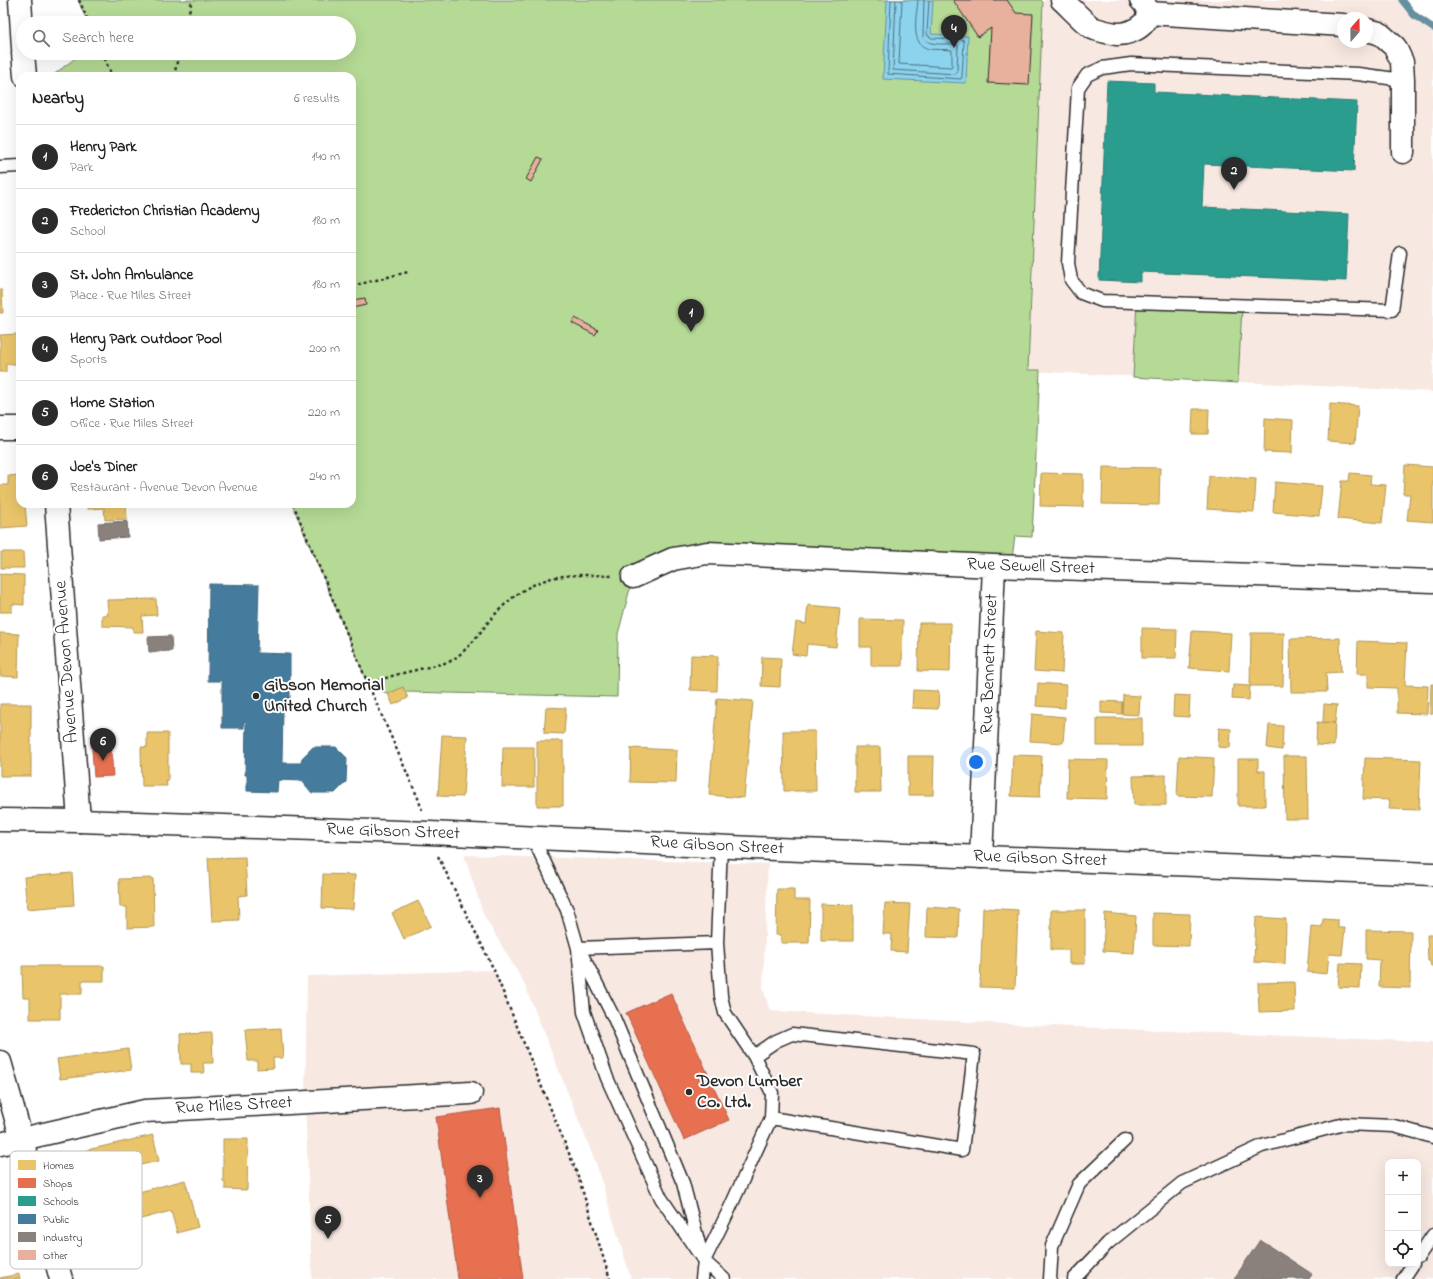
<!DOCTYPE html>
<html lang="en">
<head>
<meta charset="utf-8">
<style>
  :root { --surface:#fff; --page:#f6f6f6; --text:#222; --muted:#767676; --line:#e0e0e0; --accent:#2b2b2b }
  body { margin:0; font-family:"Indie Flower",sans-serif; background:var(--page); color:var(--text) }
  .controls { position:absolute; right:12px; bottom:12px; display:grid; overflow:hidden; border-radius:8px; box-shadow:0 4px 16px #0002 }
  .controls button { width:36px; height:36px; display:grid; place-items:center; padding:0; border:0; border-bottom:1px solid var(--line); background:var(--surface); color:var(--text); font:20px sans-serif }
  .compass { position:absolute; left:1337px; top:12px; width:36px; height:36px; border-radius:50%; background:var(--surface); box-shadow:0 4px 16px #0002; rotate:20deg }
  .you { position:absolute; left:976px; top:762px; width:14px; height:14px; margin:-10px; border:3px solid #fff; border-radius:50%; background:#1a73e8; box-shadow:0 0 0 6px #1a73e833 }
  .badge { display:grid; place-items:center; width:26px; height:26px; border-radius:50%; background:var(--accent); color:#fff; font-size:13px; font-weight:700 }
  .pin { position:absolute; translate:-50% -33px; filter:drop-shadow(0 1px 2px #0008) }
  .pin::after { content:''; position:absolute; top:21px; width:14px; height:12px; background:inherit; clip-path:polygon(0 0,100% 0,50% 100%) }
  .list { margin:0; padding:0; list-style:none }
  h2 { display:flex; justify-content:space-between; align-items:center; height:52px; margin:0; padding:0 16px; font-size:17px }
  h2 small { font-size:13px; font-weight:400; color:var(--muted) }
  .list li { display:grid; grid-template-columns:26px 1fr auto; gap:12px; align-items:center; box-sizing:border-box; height:64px; padding:0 16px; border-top:1px solid var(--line) }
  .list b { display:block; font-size:15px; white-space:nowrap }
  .list p { margin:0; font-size:13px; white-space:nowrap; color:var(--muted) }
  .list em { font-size:13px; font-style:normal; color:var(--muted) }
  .icon { flex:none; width:22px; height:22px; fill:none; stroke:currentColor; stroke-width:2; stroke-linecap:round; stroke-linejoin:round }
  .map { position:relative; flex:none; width:1433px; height:1279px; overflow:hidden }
  .search { position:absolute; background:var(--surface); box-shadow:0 4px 16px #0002; left:16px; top:16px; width:340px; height:44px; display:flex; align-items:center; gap:10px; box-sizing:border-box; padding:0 14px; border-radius:22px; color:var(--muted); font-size:15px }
  .panel { position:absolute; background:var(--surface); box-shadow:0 4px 16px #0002; left:16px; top:72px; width:340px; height:436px; border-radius:12px }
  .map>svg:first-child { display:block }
  .built { fill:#f8e8e2; fill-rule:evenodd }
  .green { fill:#b5da95; stroke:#708260 }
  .water { fill:#8cd3ee; stroke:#6590a0 }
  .homes { fill:#e9c46a; stroke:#b09657 }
  .shops { fill:#e76f51; stroke:#af5b46 }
  .schools { fill:#2a9d8f; stroke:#2a7b71 }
  .public { fill:#457b9d; stroke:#3d637b }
  .industry { fill:#8a817c; stroke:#6e6764 }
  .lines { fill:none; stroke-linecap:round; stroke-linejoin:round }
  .shore { stroke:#526e79; stroke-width:1 }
  .stream { stroke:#6590a0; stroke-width:7 }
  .building { fill:#e8b19d; stroke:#2b2b2b }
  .service-casing { stroke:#2b2b2b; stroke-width:15 }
  .minor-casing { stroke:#2b2b2b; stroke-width:25 }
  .secondary-casing { stroke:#2b2b2b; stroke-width:25 }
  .path { stroke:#2b2b2b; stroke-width:2.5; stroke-dasharray:3 3; stroke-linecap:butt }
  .service { stroke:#fff; stroke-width:12 }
  .minor { stroke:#fff; stroke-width:22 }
  .secondary { stroke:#fff; stroke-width:22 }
  .poi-dot { fill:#2b2b2b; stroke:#fff; stroke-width:1.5 }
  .labels { text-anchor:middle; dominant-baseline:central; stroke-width:4; stroke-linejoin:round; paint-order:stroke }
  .street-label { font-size:18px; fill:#2b2b2b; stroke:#fff }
  .poi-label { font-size:18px; font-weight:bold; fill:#2b2b2b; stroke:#fff; text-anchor:start }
  .key { fill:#fff; stroke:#bfbfbf; stroke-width:1 }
  .key-label { font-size:11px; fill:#2b2b2b }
</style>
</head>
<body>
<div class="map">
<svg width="1433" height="1279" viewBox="0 0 1433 1279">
  <rect width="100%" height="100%" fill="#fff"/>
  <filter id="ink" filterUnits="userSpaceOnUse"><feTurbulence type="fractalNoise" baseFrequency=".025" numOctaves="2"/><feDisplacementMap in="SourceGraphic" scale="8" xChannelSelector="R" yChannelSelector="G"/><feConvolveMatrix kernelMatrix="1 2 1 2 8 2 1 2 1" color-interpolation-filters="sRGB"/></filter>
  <g filter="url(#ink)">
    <path class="built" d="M 1044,0 L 1402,0 L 1414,15 L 1433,28 L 1433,392 L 1028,371 L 1032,293 L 1039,86 ZM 1343,18 L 1367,18 L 1367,42 L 1343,42 Z
      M 464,855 L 768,864 L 763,987 L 770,1011 L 1028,1025 L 1433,1042 L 1433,1279 L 631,1279 L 597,1166 L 523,981 L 484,916 ZM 1388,1162 L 1418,1162 L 1418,1264 L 1388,1264 Z
      M 494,970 L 577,1173 L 610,1279 L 312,1279 L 305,1102 L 307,976 Z"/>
    <path class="green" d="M 78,0 L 1041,0 L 1043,2 L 1028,370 L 1040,370 L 1032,537 L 1015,536 L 1011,566 L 707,553 L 633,577 L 618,634 L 617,697 L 405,692 L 403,687 L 388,694 L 368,684 L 292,504 L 352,504 L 352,76 L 52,76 L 82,53 L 349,53 L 349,23 L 88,23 Z
      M 1137,302 L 1242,306 L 1238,383 L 1133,377 Z"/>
    <path class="water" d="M 887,0 L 933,0 L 931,34 L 968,36 L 966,83 L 883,79 Z"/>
    <path class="homes" d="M 0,290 L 2,290 L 3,313 L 0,313 Z
      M 18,334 L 19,364 L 6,364 L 6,372 L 0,372 L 0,335 Z
      M 1330,404 L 1358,406 L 1355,443 L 1328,441 Z
      M 1193,409 L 1209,409 L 1208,434 L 1192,434 Z
      M 1265,418 L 1293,420 L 1292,453 L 1264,452 Z
      M 1405,465 L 1433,467 L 1433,522 L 1407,520 L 1410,494 L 1403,494 Z
      M 1103,467 L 1160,468 L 1159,505 L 1102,504 Z
      M 1041,473 L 1083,474 L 1083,507 L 1040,506 Z
      M 1350,473 L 1371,475 L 1370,484 L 1386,485 L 1382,523 L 1338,519 L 1342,481 L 1349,481 Z
      M 20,475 L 20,504 L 25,504 L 27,526 L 0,528 L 0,485 L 8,485 L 8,476 Z
      M 1209,476 L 1256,479 L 1254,512 L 1207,509 Z
      M 1275,482 L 1322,486 L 1319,516 L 1273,512 Z
      M 87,504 L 126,504 L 127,519 L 105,520 L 104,508 L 88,509 Z
      M 1,552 L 23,552 L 24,568 L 1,568 Z
      M 0,574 L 24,575 L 24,605 L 12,604 L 12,612 L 0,612 Z
      M 156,599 L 157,615 L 142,616 L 143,632 L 133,632 L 133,627 L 102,626 L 102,615 L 108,615 L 107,600 Z
      M 808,605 L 840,608 L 836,647 L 807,644 L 806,656 L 792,654 L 796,622 L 806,624 Z
      M 860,619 L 903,620 L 902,666 L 871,666 L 871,647 L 860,647 Z
      M 919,623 L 951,623 L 950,672 L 918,671 Z
      M 1142,628 L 1177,629 L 1176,658 L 1142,658 Z
      M 1036,631 L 1064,633 L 1062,673 L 1034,671 Z
      M 1192,631 L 1231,633 L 1229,671 L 1189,668 Z
      M 0,633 L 19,634 L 18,677 L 0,676 Z
      M 1251,633 L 1284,633 L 1283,686 L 1250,686 Z
      M 1340,638 L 1341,672 L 1326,673 L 1327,692 L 1291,692 L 1290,639 Z
      M 1358,641 L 1407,643 L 1405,685 L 1428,686 L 1427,714 L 1397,713 L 1397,688 L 1368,687 L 1368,674 L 1357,674 Z
      M 691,655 L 718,656 L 717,691 L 690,690 Z
      M 762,657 L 781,658 L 780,687 L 761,686 Z
      M 1038,683 L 1066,685 L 1065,708 L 1036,706 Z
      M 1431,684 L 1433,684 L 1433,714 L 1430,714 Z
      M 1233,685 L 1250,686 L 1249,700 L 1232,699 Z
      M 403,687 L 408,698 L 393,705 L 388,694 Z
      M 913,690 L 939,691 L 938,709 L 912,708 Z
      M 1123,695 L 1140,696 L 1139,715 L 1122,714 Z
      M 1174,695 L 1190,696 L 1189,717 L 1173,716 Z
      M 717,698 L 753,701 L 744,798 L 709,795 Z
      M 1101,701 L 1122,702 L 1122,714 L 1101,713 Z
      M 0,704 L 31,704 L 31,776 L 0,776 Z
      M 1324,704 L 1337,705 L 1335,723 L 1323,722 Z
      M 546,707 L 566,708 L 564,734 L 544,733 Z
      M 1032,714 L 1065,717 L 1063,743 L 1030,741 Z
      M 1097,718 L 1142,718 L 1142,746 L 1097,746 Z
      M 1317,722 L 1335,723 L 1334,746 L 1316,745 Z
      M 1269,725 L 1283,726 L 1282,750 L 1267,748 Z
      M 1219,728 L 1231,729 L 1230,748 L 1218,747 Z
      M 783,731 L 815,731 L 816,791 L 784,791 Z
      M 147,733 L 168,733 L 168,781 L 166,780 L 167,786 L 142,786 L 141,747 L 147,747 Z
      M 442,735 L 467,736 L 463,797 L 438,796 Z
      M 537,741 L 563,741 L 563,806 L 537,806 Z
      M 503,747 L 534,747 L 534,787 L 502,787 Z
      M 855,747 L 880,747 L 881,792 L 855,792 Z
      M 631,748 L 677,750 L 676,783 L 630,782 Z
      M 1013,755 L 1042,756 L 1040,797 L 1011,796 Z
      M 908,756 L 934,756 L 933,795 L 908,795 Z
      M 1179,756 L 1214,758 L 1212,797 L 1177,796 Z
      M 1284,756 L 1307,756 L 1308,819 L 1285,819 Z
      M 1365,758 L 1421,760 L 1419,810 L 1389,809 L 1390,800 L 1363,799 Z
      M 1068,759 L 1108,760 L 1107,799 L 1067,798 Z
      M 1238,759 L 1258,759 L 1258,771 L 1265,771 L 1265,806 L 1238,806 Z
      M 1166,775 L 1166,805 L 1134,805 L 1133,776 Z
      M 245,857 L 247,895 L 238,896 L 239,920 L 212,921 L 208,858 Z
      M 72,873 L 74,905 L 27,909 L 24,877 Z
      M 323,874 L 355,875 L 353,909 L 322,908 Z
      M 153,878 L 154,927 L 127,928 L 127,907 L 120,907 L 119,879 Z
      M 777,889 L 794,889 L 794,900 L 810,900 L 809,943 L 781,943 L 781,935 L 776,935 Z
      M 418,901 L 431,926 L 404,939 L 392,913 Z
      M 885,903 L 910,904 L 907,952 L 891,951 L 892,934 L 883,934 Z
      M 821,904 L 853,905 L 853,941 L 821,941 Z
      M 927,907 L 959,909 L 958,938 L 926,937 Z
      M 983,908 L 1018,910 L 1015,988 L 980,987 Z
      M 1051,910 L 1085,910 L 1085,964 L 1069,964 L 1069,950 L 1051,950 Z
      M 1105,913 L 1136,916 L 1134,953 L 1103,951 Z
      M 1153,913 L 1190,914 L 1189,946 L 1153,945 Z
      M 1256,917 L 1286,919 L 1285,964 L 1254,962 Z
      M 1323,919 L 1338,920 L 1338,928 L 1345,928 L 1342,955 L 1329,954 L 1327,974 L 1307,972 L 1311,926 L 1322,927 Z
      M 1366,930 L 1411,931 L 1410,988 L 1379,987 L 1380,960 L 1366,959 Z
      M 1427,935 L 1433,935 L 1433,967 L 1431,967 L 1430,961 L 1428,961 Z
      M 1340,963 L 1361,964 L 1360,988 L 1338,987 Z
      M 22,966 L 104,966 L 104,981 L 82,981 L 82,994 L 60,994 L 60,1019 L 30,1019 L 30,998 L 23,998 Z
      M 1294,982 L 1295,1011 L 1259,1012 L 1258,983 Z
      M 281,1028 L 283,1058 L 273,1058 L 274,1068 L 257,1069 L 257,1061 L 248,1061 L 245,1030 Z
      M 212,1033 L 213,1063 L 203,1063 L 204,1073 L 191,1073 L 191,1064 L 181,1064 L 180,1034 Z
      M 128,1049 L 131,1070 L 60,1079 L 57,1059 Z
      M 153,1135 L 159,1161 L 79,1178 L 74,1153 Z
      M 223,1139 L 248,1139 L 247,1190 L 225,1189 L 225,1182 L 223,1181 Z
      M 185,1180 L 198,1227 L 177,1233 L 171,1211 L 92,1232 L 85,1206 Z
      M 19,1274 L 20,1279 L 0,1279 L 0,1278 Z"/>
    <path class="shops" d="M 107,735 L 107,746 L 111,746 L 113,776 L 94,777 L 91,736 Z
      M 671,993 L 729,1120 L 684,1140 L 626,1013 Z
      M 500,1108 L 523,1279 L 458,1279 L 436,1117 Z"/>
    <path class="schools" d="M 1107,81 L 1154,83 L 1154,92 L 1357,102 L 1354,171 L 1204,164 L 1202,207 L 1349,214 L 1346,281 L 1141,272 L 1141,282 L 1099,280 Z"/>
    <path class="public" d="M 209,584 L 259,585 L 257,653 L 290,654 L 290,710 L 283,710 L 282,763 L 301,763 L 302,758 L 313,747 L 336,747 L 347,758 L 346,782 L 335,793 L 312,793 L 302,781 L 278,780 L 277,792 L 247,791 L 247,775 L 245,775 L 246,722 L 244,721 L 244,728 L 222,728 L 222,681 L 208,681 Z"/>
    <path class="industry" d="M 127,521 L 128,537 L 99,539 L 98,523 Z
      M 171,636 L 172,651 L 149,652 L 148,637 Z
      M 1260,1240 L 1312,1274 L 1309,1279 L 1234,1279 Z"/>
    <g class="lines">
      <path class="shore" d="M 891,0 L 888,74 L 961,79 L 962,77 L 964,41 L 962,39 L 932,38 L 928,36 L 927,33 L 929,0
        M 896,0 L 893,70 L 956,74 L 957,72 L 958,45 C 947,42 930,48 923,37 L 924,0
        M 902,0 L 899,64 L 951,67 L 952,66 L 952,50 C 944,49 937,50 929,49 C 909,45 917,14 918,0"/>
      <path class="stream" d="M 1402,0 L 1414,15 L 1433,28"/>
    </g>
    <path class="building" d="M 953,0 L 1007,0 L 1016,13 L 1033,14 L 1029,85 L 988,83 L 991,28 L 978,37 Z
      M 538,157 L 543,159 L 531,182 L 526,179 Z
      M 365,298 L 366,305 L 352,308 L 352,300 Z
      M 575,318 L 598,330 L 595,335 L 572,323 Z"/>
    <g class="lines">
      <defs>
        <path id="service" d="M 0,167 L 20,166
          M 1400,253 L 1392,310 L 1102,301 L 1081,293 L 1071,280 L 1068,263 L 1078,88 L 1087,75 L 1102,68 L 1131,64 L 1358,74 L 1403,80
          M 533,838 L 567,910 L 578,948 L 717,943 L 721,846
          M 578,948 L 584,1012 L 607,1078 L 661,1198 L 704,1261 L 724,1279
          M 581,953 L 614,1018 L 683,1183 L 701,1252
          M 754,1056 L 776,1041 L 792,1034 L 974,1054 L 962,1150 L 771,1118
          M 1418,1257 L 1433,1235
          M 702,1279 L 704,1261 L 729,1210 L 771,1118 L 772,1093 L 754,1056 L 725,1013 L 721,996 L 717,943
          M 1050,1279 L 1052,1246 L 1079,1184 L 1125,1140
          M 1074,1279 L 1108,1243 L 1182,1183 L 1262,1146 L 1344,1124 L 1394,1126 L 1433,1137
          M 1403,1279 L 1413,1264"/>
        <path id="minor" d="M 20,0 L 23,48
          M 1062,0 C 1069,6 1088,27 1095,29 C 1101,31 1110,33 1116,34 C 1134,35 1160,19 1141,0
          M 1149,13 L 1343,25
          M 1367,30 L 1379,33 L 1395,47 L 1402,62 L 1403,80 L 1403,152
          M 23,53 L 25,76
          M 0,428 L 20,428
          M 56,504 L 79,821
          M 633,577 L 673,559 L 707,553 L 994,566 L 1433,581
          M 981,857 L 994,566
          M 0,1062 L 61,1279
          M 0,1144 L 145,1111 L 471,1093"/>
        <path id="secondary" d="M 0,820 L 79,821 L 430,833 L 776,849 L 1433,874"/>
      </defs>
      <use href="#service" class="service-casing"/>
      <use href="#minor" class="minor-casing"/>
      <use href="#secondary" class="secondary-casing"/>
      <path class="path" d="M 79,0 L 89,23
        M 186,23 L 192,0
        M 102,53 L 112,76
        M 174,76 L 179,53
        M 352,286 L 408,272
        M 293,504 L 368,684 L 418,798 L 422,810
        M 368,684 L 395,675 L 449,662 C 466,652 477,637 489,621 C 505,603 519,590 542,581 C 547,580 552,577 557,577 C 575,574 593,575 612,576
        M 438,856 L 494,970 L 577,1173 L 610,1279"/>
      <use href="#service" class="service"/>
      <use href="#minor" class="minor"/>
      <use href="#secondary" class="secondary"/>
    </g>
  </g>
  <g class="poi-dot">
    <circle cx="256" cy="696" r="4"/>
    <circle cx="689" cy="1092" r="4"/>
  </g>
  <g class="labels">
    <g class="street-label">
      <text transform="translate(1031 567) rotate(2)">Rue Sewell Street</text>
      <text transform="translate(67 662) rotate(-94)">Avenue Devon Avenue</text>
      <text transform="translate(990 664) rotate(-88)">Rue Bennett Street</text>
      <text transform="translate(393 832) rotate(2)">Rue Gibson Street</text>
      <text transform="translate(717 846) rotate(3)">Rue Gibson Street</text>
      <text transform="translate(1040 859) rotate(2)">Rue Gibson Street</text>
      <text transform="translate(234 1106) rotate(-3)">Rue Miles Street</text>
    </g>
    <g class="poi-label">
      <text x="264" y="686">Gibson Memorial<tspan x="264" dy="21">United Church</tspan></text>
      <text x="697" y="1082">Devon Lumber<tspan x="697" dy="21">Co. Ltd.</tspan></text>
    </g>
  </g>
  <rect x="10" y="1151" width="132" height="118" rx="6" class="key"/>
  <rect x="18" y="1160" width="18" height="10" fill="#e9c46a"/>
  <rect x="18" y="1178" width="18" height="10" fill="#e76f51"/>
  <rect x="18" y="1196" width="18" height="10" fill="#2a9d8f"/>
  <rect x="18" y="1214" width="18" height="10" fill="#457b9d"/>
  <rect x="18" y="1232" width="18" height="10" fill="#8a817c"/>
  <rect x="18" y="1250" width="18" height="10" fill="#e8b19d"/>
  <g class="key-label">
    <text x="43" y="1169">Homes</text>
    <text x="43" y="1187">Shops</text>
    <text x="43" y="1205">Schools</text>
    <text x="43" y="1223">Public</text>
    <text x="43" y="1241">Industry</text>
    <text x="43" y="1259">Other</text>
  </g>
</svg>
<div class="controls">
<button>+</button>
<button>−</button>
<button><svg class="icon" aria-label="locate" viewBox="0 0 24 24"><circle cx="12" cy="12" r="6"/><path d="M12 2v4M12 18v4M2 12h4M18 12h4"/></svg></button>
</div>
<svg class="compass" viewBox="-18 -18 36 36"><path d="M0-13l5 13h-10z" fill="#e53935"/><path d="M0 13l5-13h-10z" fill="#767676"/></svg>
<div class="you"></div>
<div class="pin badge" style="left:691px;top:332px">1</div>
<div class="pin badge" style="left:1234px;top:190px">2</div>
<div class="pin badge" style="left:480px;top:1198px">3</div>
<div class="pin badge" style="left:954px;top:48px">4</div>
<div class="pin badge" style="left:328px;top:1239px">5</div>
<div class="pin badge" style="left:103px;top:761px">6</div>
<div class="search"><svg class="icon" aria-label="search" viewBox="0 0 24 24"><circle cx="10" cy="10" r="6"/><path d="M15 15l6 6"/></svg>Search here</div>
<section class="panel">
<h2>Nearby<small>6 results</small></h2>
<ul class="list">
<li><span class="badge">1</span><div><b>Henry Park</b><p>Park</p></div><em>140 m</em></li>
<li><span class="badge">2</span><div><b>Fredericton Christian Academy</b><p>School</p></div><em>180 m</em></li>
<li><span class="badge">3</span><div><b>St. John Ambulance</b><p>Place · Rue Miles Street</p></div><em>180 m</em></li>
<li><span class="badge">4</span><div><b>Henry Park Outdoor Pool</b><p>Sports</p></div><em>200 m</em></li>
<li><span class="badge">5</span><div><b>Home Station</b><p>Office · Rue Miles Street</p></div><em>220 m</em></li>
<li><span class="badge">6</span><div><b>Joe's Diner</b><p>Restaurant · Avenue Devon Avenue</p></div><em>240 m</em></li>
</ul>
</section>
</div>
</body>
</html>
